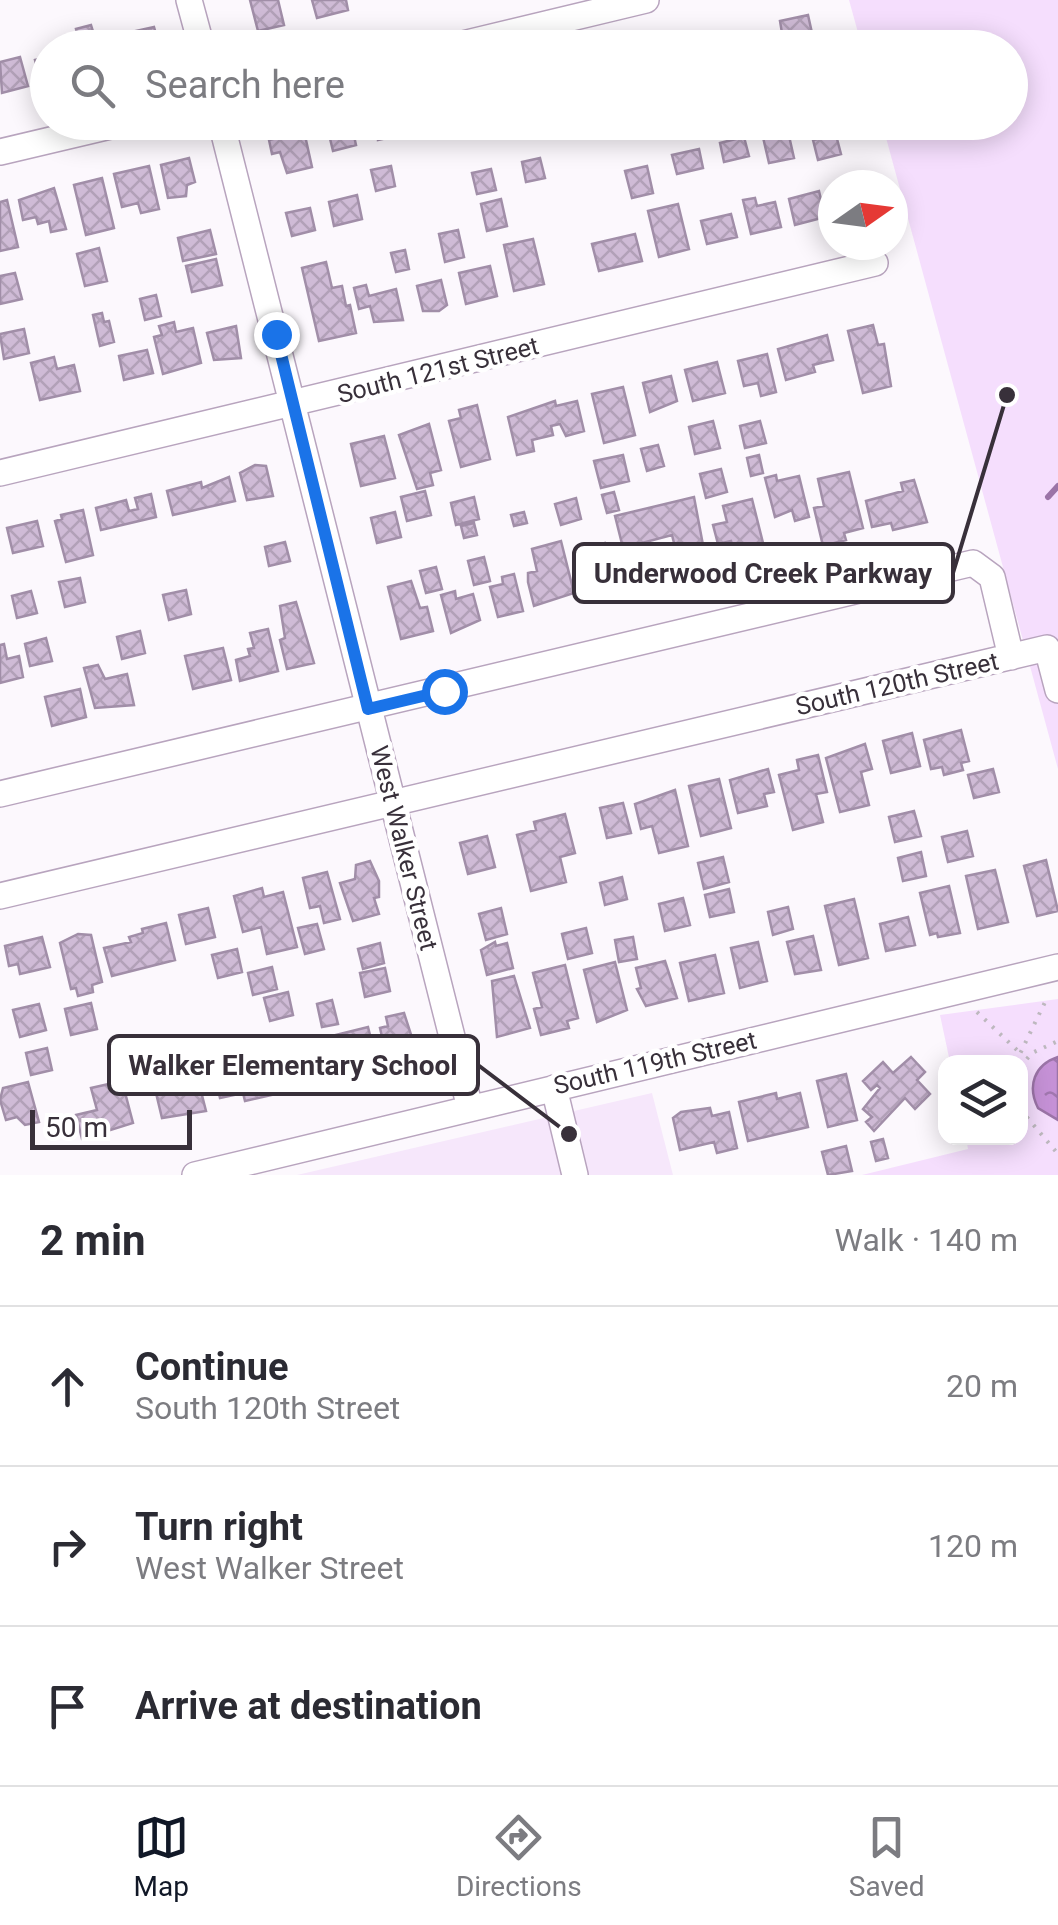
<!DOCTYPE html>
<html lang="en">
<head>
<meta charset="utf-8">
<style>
  :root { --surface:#fff; --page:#f7f7f7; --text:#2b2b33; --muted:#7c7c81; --line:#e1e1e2; --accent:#111827 }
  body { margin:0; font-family:Roboto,sans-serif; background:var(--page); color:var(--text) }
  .controls { position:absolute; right:30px; bottom:30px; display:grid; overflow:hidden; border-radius:20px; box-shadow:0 5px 25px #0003 }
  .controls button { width:90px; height:90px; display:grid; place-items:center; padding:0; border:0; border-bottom:2px solid var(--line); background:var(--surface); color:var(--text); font:50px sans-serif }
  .compass { position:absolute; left:818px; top:170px; width:90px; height:90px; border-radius:50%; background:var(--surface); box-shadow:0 5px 25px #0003; rotate:76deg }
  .scale { position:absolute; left:30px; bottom:25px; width:162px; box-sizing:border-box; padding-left:10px; border:5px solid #38303a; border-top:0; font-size:28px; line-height:35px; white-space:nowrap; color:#38303a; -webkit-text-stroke:8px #fff; paint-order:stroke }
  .stop { position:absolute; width:30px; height:30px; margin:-22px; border:8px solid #1a73e8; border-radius:50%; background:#fff }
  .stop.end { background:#1a73e8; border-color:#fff; box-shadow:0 2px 10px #0008 }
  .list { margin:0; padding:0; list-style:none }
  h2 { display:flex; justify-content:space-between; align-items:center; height:130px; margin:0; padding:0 40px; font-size:42px }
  h2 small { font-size:32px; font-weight:400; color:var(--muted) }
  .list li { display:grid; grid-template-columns:65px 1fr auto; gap:30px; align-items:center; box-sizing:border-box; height:160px; padding:0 40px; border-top:2px solid var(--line) }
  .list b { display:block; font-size:38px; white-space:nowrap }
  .list p { margin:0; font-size:32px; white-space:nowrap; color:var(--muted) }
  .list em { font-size:32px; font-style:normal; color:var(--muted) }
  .icon { flex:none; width:55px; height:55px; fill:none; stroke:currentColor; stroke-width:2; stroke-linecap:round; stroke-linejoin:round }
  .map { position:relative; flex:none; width:1058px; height:1175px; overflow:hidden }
  .search { position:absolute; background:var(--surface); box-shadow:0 5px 25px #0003; left:30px; right:30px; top:30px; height:110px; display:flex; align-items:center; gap:25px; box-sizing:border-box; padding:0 35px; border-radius:55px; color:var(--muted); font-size:38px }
  .sheet { height:610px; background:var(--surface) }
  nav { display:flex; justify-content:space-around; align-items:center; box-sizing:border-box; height:140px; border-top:2px solid var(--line); background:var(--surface); font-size:28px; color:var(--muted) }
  nav a { display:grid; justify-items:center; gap:5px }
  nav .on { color:var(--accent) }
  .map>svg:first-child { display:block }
  .built { fill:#f6e7fb }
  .green { fill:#f5defd }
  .water { fill:url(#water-ripples); stroke:#9b74a7; stroke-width:2.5 }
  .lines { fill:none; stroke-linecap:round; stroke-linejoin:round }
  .stream { stroke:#9b74a7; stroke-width:6 }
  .building { fill:url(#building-cross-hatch); stroke:#a18ea8; stroke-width:2.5 }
  .minor-casing { stroke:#b8a4be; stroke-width:28 }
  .path { stroke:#bdb8be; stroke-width:4; stroke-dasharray:2.5 8; stroke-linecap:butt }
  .minor { stroke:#fff; stroke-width:25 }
  .route { stroke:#1a73e8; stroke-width:12 }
  .labels { text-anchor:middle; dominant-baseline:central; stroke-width:9; stroke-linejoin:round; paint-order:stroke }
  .street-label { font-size:25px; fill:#38303a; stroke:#fff }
  .leader { fill:none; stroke:#38303a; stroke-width:4 }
  .callout-dot { fill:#38303a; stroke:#fff; stroke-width:4 }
  .callout { fill:#fff; stroke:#38303a; stroke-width:4 }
  .callout-label { font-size:28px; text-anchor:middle; font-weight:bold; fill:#38303a }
</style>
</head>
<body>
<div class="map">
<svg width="1058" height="1175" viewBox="0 0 1058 1175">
  <defs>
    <pattern id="water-ripples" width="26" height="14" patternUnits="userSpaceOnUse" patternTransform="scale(2.5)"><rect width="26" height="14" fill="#c591d6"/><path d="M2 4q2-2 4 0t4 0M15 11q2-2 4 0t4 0" fill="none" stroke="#a177af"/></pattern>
    <pattern id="building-cross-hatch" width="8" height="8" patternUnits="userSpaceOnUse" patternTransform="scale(2.5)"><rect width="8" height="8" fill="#cfbbd6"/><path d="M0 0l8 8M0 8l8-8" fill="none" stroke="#b2a1b8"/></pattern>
  </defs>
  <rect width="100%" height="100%" fill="#fcf8fd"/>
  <path class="built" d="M 652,1093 L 673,1175 L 297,1175 Z"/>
  <path class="green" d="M 849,0 L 1058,0 L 1058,769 L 882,123 L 1010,122 L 1010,48 L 862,47 Z
    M 1058,999 L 1058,1175 L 862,1175 L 968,1149 L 966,1138 L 1020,1138 L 1020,1062 L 950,1062 L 940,1015 Z"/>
  <path class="water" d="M 1058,1057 L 1058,1120 L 1038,1108 C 1027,1086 1034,1065 1058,1057 Z"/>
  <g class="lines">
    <path class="stream" d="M 1048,497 L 1058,486"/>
  </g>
  <path class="building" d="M 250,0 L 278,0 L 284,25 L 258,31 Z
    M 312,0 L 346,0 L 348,10 L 317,18 Z
    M 808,15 L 814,42 L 776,48 L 774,35 L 782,33 L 780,21 Z
    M 91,25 L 96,41 L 118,38 L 120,48 L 81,48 L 76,29 Z
    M 154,27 L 160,48 L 131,48 L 127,33 Z
    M 740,33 L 743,48 L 711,48 L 709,40 L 719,35 Z
    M 20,57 L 28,86 L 2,93 L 0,62 Z
    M 48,57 L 48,78 L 40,80 L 35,60 Z
    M 351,122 L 356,145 L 333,151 L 327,126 Z
    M 377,122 L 403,122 L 406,134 L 378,140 Z
    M 787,127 L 794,158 L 769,163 L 762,133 Z
    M 304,131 L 312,167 L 287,173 L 280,152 L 272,154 L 269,140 Z
    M 836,135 L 841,154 L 818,160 L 813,140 Z
    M 744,137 L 749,156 L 724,162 L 720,143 Z
    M 699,149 L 703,168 L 677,174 L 672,155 Z
    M 189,158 L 195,182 L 187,185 L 186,196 L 168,198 L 161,165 Z
    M 540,158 L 545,178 L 526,182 L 522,162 Z
    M 149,166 L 159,209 L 141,213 L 138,203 L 122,207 L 114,174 Z
    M 391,166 L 395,186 L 376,191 L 371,170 Z
    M 647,166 L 653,193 L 632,198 L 625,171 Z
    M 491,169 L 496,190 L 477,194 L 472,173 Z
    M 102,178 L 114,228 L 86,235 L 74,185 Z
    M 54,188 L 66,229 L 51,232 L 49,221 L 38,224 L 36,217 L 23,220 L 19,200 Z
    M 819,191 L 825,217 L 795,225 L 789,199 Z
    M 357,195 L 362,219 L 334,226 L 329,202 Z
    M 755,198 L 757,206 L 775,202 L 781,227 L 751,234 L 743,200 Z
    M 501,199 L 507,226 L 487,231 L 481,204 Z
    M 7,200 L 18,247 L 0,251 L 0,202 Z
    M 678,204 L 689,249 L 659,257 L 648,211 Z
    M 310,208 L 315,230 L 292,236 L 286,213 Z
    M 731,214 L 737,237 L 707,244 L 701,221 Z
    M 210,230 L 216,254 L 183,261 L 178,238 Z
    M 458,230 L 464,257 L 445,262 L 439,234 Z
    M 635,234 L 642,261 L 599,271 L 592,244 Z
    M 533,239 L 544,284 L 514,291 L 504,245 Z
    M 99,248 L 107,281 L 85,286 L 77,254 Z
    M 405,250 L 409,269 L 396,272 L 391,253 Z
    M 216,259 L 222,285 L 192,292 L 186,266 Z
    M 326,262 L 332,288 L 342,286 L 346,306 L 350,305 L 356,333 L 319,341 L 302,268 Z
    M 490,266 L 497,296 L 466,304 L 459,273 Z
    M 15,273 L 22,299 L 0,304 L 0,276 Z
    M 441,280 L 447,305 L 439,311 L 423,311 L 417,286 Z
    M 366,285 L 369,296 L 396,289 L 403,320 L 374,322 L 370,306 L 359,309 L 354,288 Z
    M 156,295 L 161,316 L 145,320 L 140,299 Z
    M 102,313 L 104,322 L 109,321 L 114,342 L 100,346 L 93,315 Z
    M 174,322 L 176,332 L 193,328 L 201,363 L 163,374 L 154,337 L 162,335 L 159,326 Z
    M 873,325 L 878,345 L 884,344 L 891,386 L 863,393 L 848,331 Z
    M 236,326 L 241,358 L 214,360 L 207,333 Z
    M 24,329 L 29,353 L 4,359 L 0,334 Z
    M 827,335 L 833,360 L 813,365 L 815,372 L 786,380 L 778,349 Z
    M 147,350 L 153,373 L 124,380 L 119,356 Z
    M 767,354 L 776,392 L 761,396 L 758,383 L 744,386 L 738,361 Z
    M 54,357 L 57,369 L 74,365 L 80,391 L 40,400 L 31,363 Z
    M 717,362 L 725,393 L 693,401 L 685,370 Z
    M 671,376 L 677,401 L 650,412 L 643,383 Z
    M 623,387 L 635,435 L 604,443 L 592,394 Z
    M 555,401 L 556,406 L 577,401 L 584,431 L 566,436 L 560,424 L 551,426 L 553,435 L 532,440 L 534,451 L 517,455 L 508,417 Z
    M 477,405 L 490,459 L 461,467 L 449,421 L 461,418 L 459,410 Z
    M 713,421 L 720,448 L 695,454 L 689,427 Z
    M 760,421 L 766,443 L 745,448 L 740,426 Z
    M 429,424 L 441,470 L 430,473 L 433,485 L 417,489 L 399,435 Z
    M 384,436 L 395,478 L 361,486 L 351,444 Z
    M 658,445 L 664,466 L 647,471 L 641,449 Z
    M 623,455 L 629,481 L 601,488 L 594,461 Z
    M 759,455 L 763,473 L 751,476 L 747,458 Z
    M 255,465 L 266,466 L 273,496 L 247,500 L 240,473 Z
    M 721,469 L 727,492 L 706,498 L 700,474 Z
    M 849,472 L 863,528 L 844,533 L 846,540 L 823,546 L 814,508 L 824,506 L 818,479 Z
    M 776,475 L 777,481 L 799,476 L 809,517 L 795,521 L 792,510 L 775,517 L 765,478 Z
    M 229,477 L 235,501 L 173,515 L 167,491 L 201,482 L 202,488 Z
    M 914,480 L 927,522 L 893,530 L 891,523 L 872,527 L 866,501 L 903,491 L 901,483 Z
    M 425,491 L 431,515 L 407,521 L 401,497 Z
    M 614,492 L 619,510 L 607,513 L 602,495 Z
    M 151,494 L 156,517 L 101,530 L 96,508 L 126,500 L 129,511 L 138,509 L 135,498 Z
    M 474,497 L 479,519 L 456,525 L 451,503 Z
    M 694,497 L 706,561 L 680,567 L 672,535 L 623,548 L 615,516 Z
    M 576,498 L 581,519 L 561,525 L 555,504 Z
    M 752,499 L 764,547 L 735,554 L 731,541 L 718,544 L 713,525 L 727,522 L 723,506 Z
    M 83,510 L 93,555 L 66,562 L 55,521 L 62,519 L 61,515 Z
    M 395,512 L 401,537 L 377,543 L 371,518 Z
    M 524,512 L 527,523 L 514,526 L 511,515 Z
    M 37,521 L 43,546 L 13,553 L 7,528 Z
    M 474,523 L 477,535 L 464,538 L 461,526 Z
    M 561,541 L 574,593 L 534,606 L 528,582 L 528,573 L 537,571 L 532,549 Z
    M 285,542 L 290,561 L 269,566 L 265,547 Z
    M 605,543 L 620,585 L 588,593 L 582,548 Z
    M 484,557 L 490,581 L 474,585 L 468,561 Z
    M 436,567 L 442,589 L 426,593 L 420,571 Z
    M 514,574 L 523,611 L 498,617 L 490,587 L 503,584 L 502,577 Z
    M 80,578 L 85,602 L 65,607 L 59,582 Z
    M 411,581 L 420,608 L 427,607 L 433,631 L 401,639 L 388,587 Z
    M 186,590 L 191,614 L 169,620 L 163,595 Z
    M 31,591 L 37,613 L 17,618 L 12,596 Z
    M 455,591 L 456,599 L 473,594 L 480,620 L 451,633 L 441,595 Z
    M 296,602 L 314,663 L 287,669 L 280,640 L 285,638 L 280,606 Z
    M 268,629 L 278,671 L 240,681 L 236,660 L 250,656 L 248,649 L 254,648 L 250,633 Z
    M 140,631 L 145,653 L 122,659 L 117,637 Z
    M 46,638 L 52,661 L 30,666 L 25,644 Z
    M 4,644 L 7,659 L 19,656 L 23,677 L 0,683 L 0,645 Z
    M 223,648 L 231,680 L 193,689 L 185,656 Z
    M 98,665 L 105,679 L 127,674 L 134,705 L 95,708 L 84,668 Z
    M 80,689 L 86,717 L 52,726 L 45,697 Z
    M 961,730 L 969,761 L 961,763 L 963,770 L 944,775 L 942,767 L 931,769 L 924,740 Z
    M 912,733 L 920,766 L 891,773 L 883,741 Z
    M 865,744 L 872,769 L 861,772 L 869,805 L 840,812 L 826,758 Z
    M 818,755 L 827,792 L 816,794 L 823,822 L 793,830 L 779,775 L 799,770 L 797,760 Z
    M 768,769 L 774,792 L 764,794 L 767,806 L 738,813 L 730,780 Z
    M 993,769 L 999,792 L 974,798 L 968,775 Z
    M 719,779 L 731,828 L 701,836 L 689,786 Z
    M 675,790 L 688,846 L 659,853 L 652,826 L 641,829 L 635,804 Z
    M 623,803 L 631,833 L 607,838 L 600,808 Z
    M 914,811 L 921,836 L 895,842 L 889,817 Z
    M 565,814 L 575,853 L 560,857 L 566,882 L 531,891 L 517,835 L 536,830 L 534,822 Z
    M 967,831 L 973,856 L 948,862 L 942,837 Z
    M 487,836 L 495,867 L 468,874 L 460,843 Z
    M 921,852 L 926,876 L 903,881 L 898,858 Z
    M 723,857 L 729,882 L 704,889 L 698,863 Z
    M 1046,860 L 1058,911 L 1037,916 L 1024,866 Z
    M 370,861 L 379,881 L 379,897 L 374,898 L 379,914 L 353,921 L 340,883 L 355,879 L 356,865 Z
    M 995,870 L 1008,922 L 978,929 L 966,876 Z
    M 327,872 L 340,919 L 324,923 L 320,906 L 310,908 L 303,878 Z
    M 622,877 L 627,899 L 605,905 L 600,883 Z
    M 949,886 L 960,933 L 938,937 L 937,933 L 930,935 L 920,893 Z
    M 262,888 L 264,897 L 283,892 L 297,947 L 267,954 L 261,927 L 243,932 L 234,896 Z
    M 729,889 L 734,912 L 710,917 L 705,895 Z
    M 683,898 L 690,925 L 665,931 L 659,904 Z
    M 854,899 L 868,958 L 839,965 L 825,906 Z
    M 788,907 L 793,929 L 773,935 L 768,912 Z
    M 208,908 L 215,937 L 186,944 L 179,915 Z
    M 501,908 L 507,934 L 486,940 L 479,914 Z
    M 908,917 L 915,945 L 886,951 L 880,924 Z
    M 166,923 L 175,960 L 112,976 L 104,948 L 131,942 L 129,937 L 143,933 L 142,929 Z
    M 317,924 L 324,949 L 305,954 L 298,928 Z
    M 586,928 L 592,953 L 568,959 L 562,934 Z
    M 78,934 L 91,935 L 102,982 L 92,985 L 93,992 L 78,996 L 76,988 L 71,989 L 60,943 Z
    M 813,936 L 821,970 L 795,974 L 787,942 Z
    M 42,937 L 50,967 L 20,974 L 18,964 L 9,966 L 5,946 Z
    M 633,937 L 637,959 L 619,962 L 615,940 Z
    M 495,942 L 496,946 L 507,943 L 513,968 L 487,975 L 481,950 Z
    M 758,942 L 767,981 L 740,988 L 731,948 Z
    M 380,943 L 384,963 L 363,969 L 358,949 Z
    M 237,949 L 242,972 L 218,978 L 212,955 Z
    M 715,955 L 724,993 L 689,1001 L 680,963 Z
    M 665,961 L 677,998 L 646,1006 L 637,989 L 641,988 L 636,968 Z
    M 615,962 L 627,1010 L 597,1022 L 584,970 Z
    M 565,965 L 578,1018 L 567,1021 L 569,1028 L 541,1035 L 534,1009 L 542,1007 L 533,973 Z
    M 272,967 L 277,989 L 253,995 L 248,973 Z
    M 385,968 L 390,991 L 365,997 L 360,973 Z
    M 514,976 L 530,1028 L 497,1037 L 492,981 Z
    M 288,992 L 293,1015 L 270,1021 L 264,998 Z
    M 332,1000 L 338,1024 L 322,1027 L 317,1004 Z
    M 91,1003 L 97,1029 L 71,1035 L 65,1009 Z
    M 39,1004 L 46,1030 L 20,1037 L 13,1010 Z
    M 404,1013 L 418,1056 L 389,1067 L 380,1028 L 388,1026 L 386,1017 Z
    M 368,1027 L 379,1071 L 347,1079 L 336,1035 Z
    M 47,1048 L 52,1070 L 31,1075 L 26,1053 Z
    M 192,1056 L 206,1111 L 162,1118 L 156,1093 L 170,1090 L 163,1063 Z
    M 911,1057 L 925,1072 L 917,1080 L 930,1094 L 915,1109 L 905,1098 L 874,1131 L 866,1122 L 872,1117 L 863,1109 L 880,1088 L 877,1085 L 871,1090 L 863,1081 L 883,1062 L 893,1073 Z
    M 274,1066 L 280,1093 L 245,1101 L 243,1093 L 220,1098 L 215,1076 Z
    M 846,1074 L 857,1120 L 828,1127 L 817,1081 Z
    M 122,1081 L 133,1123 L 82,1139 L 76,1115 L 97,1110 L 91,1088 Z
    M 28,1082 L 39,1122 L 25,1125 L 17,1117 L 6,1120 L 0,1100 L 3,1088 Z
    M 776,1093 L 777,1099 L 800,1093 L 808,1127 L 748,1141 L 739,1102 Z
    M 710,1108 L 712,1116 L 729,1112 L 737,1148 L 717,1153 L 714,1142 L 680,1150 L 673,1118 L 681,1112 Z
    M 883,1139 L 888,1158 L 876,1161 L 871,1142 Z
    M 846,1146 L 852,1171 L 828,1175 L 822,1152 Z"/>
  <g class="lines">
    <defs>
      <path id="minor" d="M 189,0 L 202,48
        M 446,48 L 646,0
        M 221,122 L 470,1108
        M 0,152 L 127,122
        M 0,473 L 875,263
        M 0,794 L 973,563 L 992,577 L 1011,657
        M 0,896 L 1047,648 L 1058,690
        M 554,1088 L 575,1175
        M 195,1175 L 1058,967"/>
    </defs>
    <use href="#minor" class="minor-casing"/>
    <path class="path" d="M 977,1012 L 1018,1051
      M 1016,1062 L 1047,998
      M 1020,1067 L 1032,1053 L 1058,1041
      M 1020,1109 L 1058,1154"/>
    <use href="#minor" class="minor"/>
  </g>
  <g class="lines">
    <path class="route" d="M 276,334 L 368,709 L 444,691"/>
  </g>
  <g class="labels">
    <g class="street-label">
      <text transform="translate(438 370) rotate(-14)">South 121st Street</text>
      <text transform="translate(897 684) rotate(-13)">South 120th Street</text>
      <text transform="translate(404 848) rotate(76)">West Walker Street</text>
      <text transform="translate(655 1063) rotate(-13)">South 119th Street</text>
    </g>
  </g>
  <path class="leader" d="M1007 395L953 573M569 1134L478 1065"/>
  <g class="callout-dot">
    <circle cx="1007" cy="395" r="10"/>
    <circle cx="569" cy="1134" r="10"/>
  </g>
  <g class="callout">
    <rect x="574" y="544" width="379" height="58" rx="10"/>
    <rect x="109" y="1036" width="369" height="58" rx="10"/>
  </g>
  <g class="callout-label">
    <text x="763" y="583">Underwood Creek Parkway</text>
    <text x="293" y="1075">Walker Elementary School</text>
  </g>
</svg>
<div class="controls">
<button><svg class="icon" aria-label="layers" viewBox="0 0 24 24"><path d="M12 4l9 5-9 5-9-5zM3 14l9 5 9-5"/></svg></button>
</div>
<svg class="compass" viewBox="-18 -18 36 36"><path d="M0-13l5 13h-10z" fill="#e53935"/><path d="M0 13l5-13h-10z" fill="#7c7c81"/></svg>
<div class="scale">50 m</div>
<div class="stop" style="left:444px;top:691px"></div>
<div class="stop end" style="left:276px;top:334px"></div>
<div class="search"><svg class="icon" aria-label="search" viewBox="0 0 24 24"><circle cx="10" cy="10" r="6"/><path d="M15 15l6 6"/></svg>Search here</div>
</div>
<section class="sheet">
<h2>2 min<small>Walk · 140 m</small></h2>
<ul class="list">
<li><svg class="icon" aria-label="ahead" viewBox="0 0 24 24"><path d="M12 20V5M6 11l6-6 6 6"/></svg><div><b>Continue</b><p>South 120th Street</p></div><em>20 m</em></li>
<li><svg class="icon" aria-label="right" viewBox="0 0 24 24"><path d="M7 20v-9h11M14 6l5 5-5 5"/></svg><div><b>Turn right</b><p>West Walker Street</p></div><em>120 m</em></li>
<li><svg class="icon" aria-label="arrive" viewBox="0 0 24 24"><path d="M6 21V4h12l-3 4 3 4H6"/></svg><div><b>Arrive at destination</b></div></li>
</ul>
</section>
<nav>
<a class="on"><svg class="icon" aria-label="map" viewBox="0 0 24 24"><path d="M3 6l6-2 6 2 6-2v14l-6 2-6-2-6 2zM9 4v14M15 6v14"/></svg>Map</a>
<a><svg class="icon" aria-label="directions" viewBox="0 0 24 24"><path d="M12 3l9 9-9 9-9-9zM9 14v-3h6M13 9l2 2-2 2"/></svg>Directions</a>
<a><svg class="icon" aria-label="saved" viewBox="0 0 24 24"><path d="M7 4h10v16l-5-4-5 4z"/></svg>Saved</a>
</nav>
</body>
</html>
